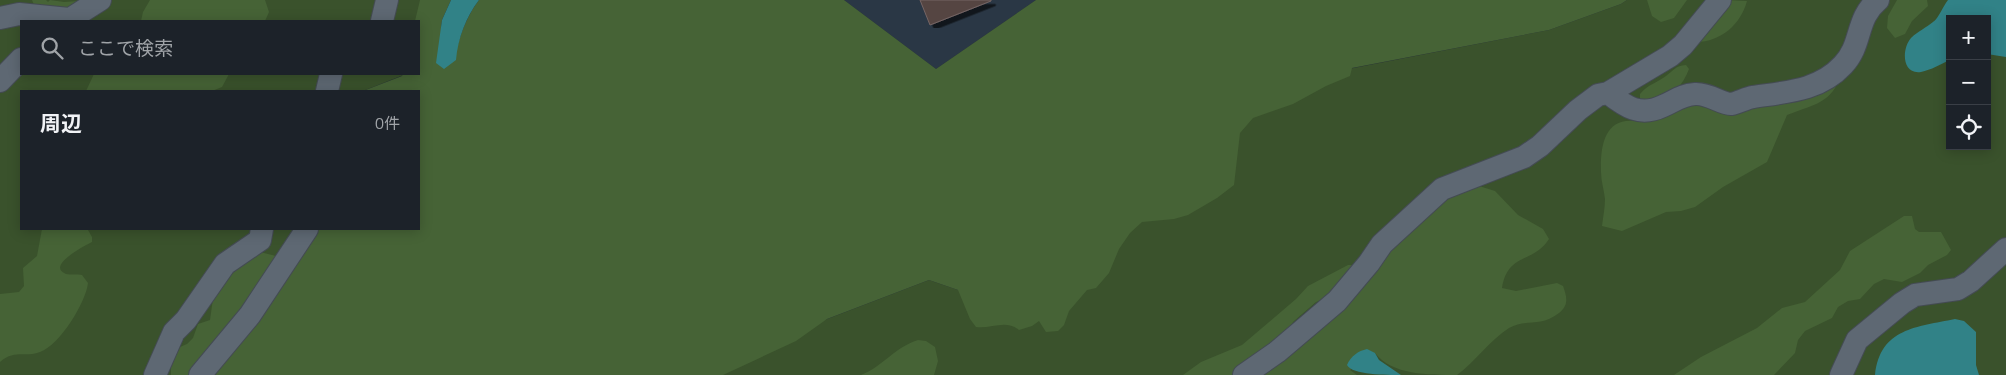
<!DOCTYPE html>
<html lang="ja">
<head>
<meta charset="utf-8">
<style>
  :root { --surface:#1c2229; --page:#252a31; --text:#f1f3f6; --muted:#a0a4a8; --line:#3a3f46 }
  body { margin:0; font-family:"Titillium Web","Noto Sans JP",sans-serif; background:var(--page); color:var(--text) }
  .controls { position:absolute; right:15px; top:15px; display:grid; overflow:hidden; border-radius:0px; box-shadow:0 2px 12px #0003 }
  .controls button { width:45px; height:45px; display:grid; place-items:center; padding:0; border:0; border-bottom:1px solid var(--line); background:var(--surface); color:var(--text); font:25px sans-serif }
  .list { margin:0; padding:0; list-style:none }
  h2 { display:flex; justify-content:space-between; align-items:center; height:65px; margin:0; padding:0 20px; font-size:21px }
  h2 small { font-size:16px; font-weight:400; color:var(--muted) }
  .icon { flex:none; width:28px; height:28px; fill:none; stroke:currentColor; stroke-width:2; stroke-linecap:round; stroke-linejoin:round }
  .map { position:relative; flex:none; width:2006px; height:375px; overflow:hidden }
  .search { position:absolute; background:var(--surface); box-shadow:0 2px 12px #0003; left:20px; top:20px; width:400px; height:55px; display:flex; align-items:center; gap:12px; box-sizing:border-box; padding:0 18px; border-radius:0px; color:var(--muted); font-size:19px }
  .panel { position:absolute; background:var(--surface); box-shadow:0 2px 12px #0003; left:20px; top:90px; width:400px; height:140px; border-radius:0px }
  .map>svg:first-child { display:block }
  .built { fill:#2a3745 }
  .green { fill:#3a522c; fill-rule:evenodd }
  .forest { fill:#466336 }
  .water { fill:#318287 }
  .building { fill:#544543; stroke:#766564; filter:url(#shadow) }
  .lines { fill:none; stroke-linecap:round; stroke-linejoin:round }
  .minor-casing { stroke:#444b53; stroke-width:24 }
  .minor { stroke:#5e6873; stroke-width:22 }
</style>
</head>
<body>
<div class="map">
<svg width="2006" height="375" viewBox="0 0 2006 375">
  <defs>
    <filter id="shadow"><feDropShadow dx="4.5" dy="4.5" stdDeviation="0" flood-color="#0009"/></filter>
  </defs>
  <rect width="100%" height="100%" fill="#252e37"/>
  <path class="built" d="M 844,0 L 1036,0 L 936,69 Z"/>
  <path class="green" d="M 0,0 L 430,0 L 419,21 L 21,21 L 21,74 L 406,74 L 363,91 L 21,91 L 21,229 L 309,229 L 203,375 L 0,375 Z
    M 1627,0 L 2006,0 L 2006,375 L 681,375 L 929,280 L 958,290 L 1266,85 L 1549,30 L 1621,4 ZM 1950,19 L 1987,19 L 1987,146 L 1950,146 Z"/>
  <path class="forest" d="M 32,0 L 46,0 L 48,2 L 50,0 L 64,2 L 94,0 L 68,15 L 36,10 Z
    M 150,0 L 265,0 L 269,12 L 265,21 L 141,21 L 143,12 Z
    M 420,0 L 451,0 L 442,20 L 441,29 L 457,48 C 461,31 469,13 479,0 L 844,0 L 936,69 L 1036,0 L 1627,0 L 1621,4 L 1549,30 L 1352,68 L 1350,76 L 1326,86 L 1293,104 L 1253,118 L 1240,133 L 1234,185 L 1217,198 L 1188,215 L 1174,219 L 1142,222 L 1130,233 L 1119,249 L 1109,273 L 1096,288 L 1087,290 L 1069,311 L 1064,325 L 1058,331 L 1046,332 L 1039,321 L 1032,326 L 1019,330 C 1006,319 991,329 976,327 L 970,319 L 958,290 L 929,280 L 827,319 L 796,341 L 723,375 L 203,375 L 309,229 L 419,229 L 419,91 L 363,91 L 402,76 L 403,74 L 419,74 L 419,21 L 415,21 Z
    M 1647,0 L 1687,0 L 1674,18 L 1661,22 L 1652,16 Z
    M 1724,0 L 1747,1 C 1741,24 1721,42 1696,42 Z
    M 1897,0 L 1927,0 L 1928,6 L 1912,21 L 1905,34 L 1895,38 L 1887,28 L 1888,16 Z
    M 1686,65 L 1689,69 C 1683,85 1673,95 1658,103 L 1640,99 L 1640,94 C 1648,84 1657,83 1666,76 C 1674,70 1675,66 1686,65 Z
    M 94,74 L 229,74 L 222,87 L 212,91 L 86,91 Z
    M 1839,80 C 1830,104 1809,106 1787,115 L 1767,162 L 1723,187 L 1695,207 L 1681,211 L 1666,212 L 1622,231 L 1602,226 C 1603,217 1605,208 1605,199 C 1604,190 1601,181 1601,172 C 1600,143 1606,114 1641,122 L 1654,113 L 1679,105 Z
    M 1479,186 L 1495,191 L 1518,215 L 1543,229 L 1549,239 C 1533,264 1508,252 1502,288 L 1516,291 L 1557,283 L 1563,286 C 1567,297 1569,305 1559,313 C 1540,328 1526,318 1509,328 C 1491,339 1475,362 1457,375 C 1428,375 1392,375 1375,353 L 1350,370 L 1357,375 L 1252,375 L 1434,202 Z
    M 1904,216 L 1912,216 L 1915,229 L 1919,232 L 1941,232 L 1951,250 L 1947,255 L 1928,265 L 1920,273 L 1902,282 L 1884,279 L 1874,284 L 1860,299 L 1848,301 L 1838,307 L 1832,318 L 1805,331 L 1798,340 L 1795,353 L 1774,375 L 1674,375 L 1701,357 L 1757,328 L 1782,308 L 1805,302 L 1840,270 L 1850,251 Z
    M 42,229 L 88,230 L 92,237 L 92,242 C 86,245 45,266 66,274 C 70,275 78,274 82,275 L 88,283 C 86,302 60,345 40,352 C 25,358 15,349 0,362 L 0,294 L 19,292 L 24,286 L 23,268 L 37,256 Z
    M 260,252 L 280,257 L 196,375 L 171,375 L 171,362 L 180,347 L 187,344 L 193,338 L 198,324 L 210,320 L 214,291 L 226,269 Z
    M 1348,265 L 1357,265 L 1327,298 L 1316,302 L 1294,321 L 1272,351 L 1235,375 L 1183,375 L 1201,362 L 1242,345 L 1296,299 L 1308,286 Z
    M 918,340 L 926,341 L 935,347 L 938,361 L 934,375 L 861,375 C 882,367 895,347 918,340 Z"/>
  <path class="water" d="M 451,0 L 479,0 C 466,17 458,38 456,60 L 444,69 L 436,63 L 442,20 Z
    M 1948,0 L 2006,0 L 2006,57 L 1987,54 L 1987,19 L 1950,19 L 1950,60 C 1941,64 1931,70 1921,72 C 1901,75 1902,48 1911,38 C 1918,31 1926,28 1933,22 C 1939,18 1943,6 1948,0 Z
    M 1955,319 L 1964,321 L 1976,332 L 1976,365 L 1979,375 L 1875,375 C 1880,328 1917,327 1955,319 Z
    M 1367,349 L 1375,353 L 1379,360 L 1401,375 C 1387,375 1352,375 1347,365 C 1351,356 1358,351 1367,349 Z"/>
  <path class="building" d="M 920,0 L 991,0 L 991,1 L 930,25 Z"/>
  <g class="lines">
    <defs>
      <path id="minor" d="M 0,18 L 19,14 L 69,19
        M 67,21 L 100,0
        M 382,21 L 387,0
        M 0,81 L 21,59
        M 327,91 L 331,74
        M 1608,93 L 1670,56 L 1683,45 L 1720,0
        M 155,375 L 174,332 L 186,320 L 225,264 L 260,240 L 262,229
        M 200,375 L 250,315 L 307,229
        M 1244,375 L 1277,352 L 1337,301 L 1369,263 L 1382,244 L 1442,189 L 1524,157 L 1540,146 L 1578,110 L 1598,95 L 1608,93 C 1626,107 1640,117 1663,106 C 1675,101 1681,95 1695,94 C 1709,93 1721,104 1731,104 C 1738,103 1746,98 1753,97 C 1786,92 1819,91 1843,65 C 1863,44 1855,19 1878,0
        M 1841,375 L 1857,340 L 1902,303 L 1915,295 L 1958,289 L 1971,281 L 2006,249"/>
    </defs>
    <use href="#minor" class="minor-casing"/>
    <use href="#minor" class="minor"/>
  </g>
</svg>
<div class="controls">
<button>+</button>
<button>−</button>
<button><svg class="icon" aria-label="locate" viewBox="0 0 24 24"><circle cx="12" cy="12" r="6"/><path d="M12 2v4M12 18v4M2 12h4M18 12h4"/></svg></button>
</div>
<div class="search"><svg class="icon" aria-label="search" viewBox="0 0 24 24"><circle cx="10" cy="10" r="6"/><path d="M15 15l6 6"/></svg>ここで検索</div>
<section class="panel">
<h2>周辺<small>0件</small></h2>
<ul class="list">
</ul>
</section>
</div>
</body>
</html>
